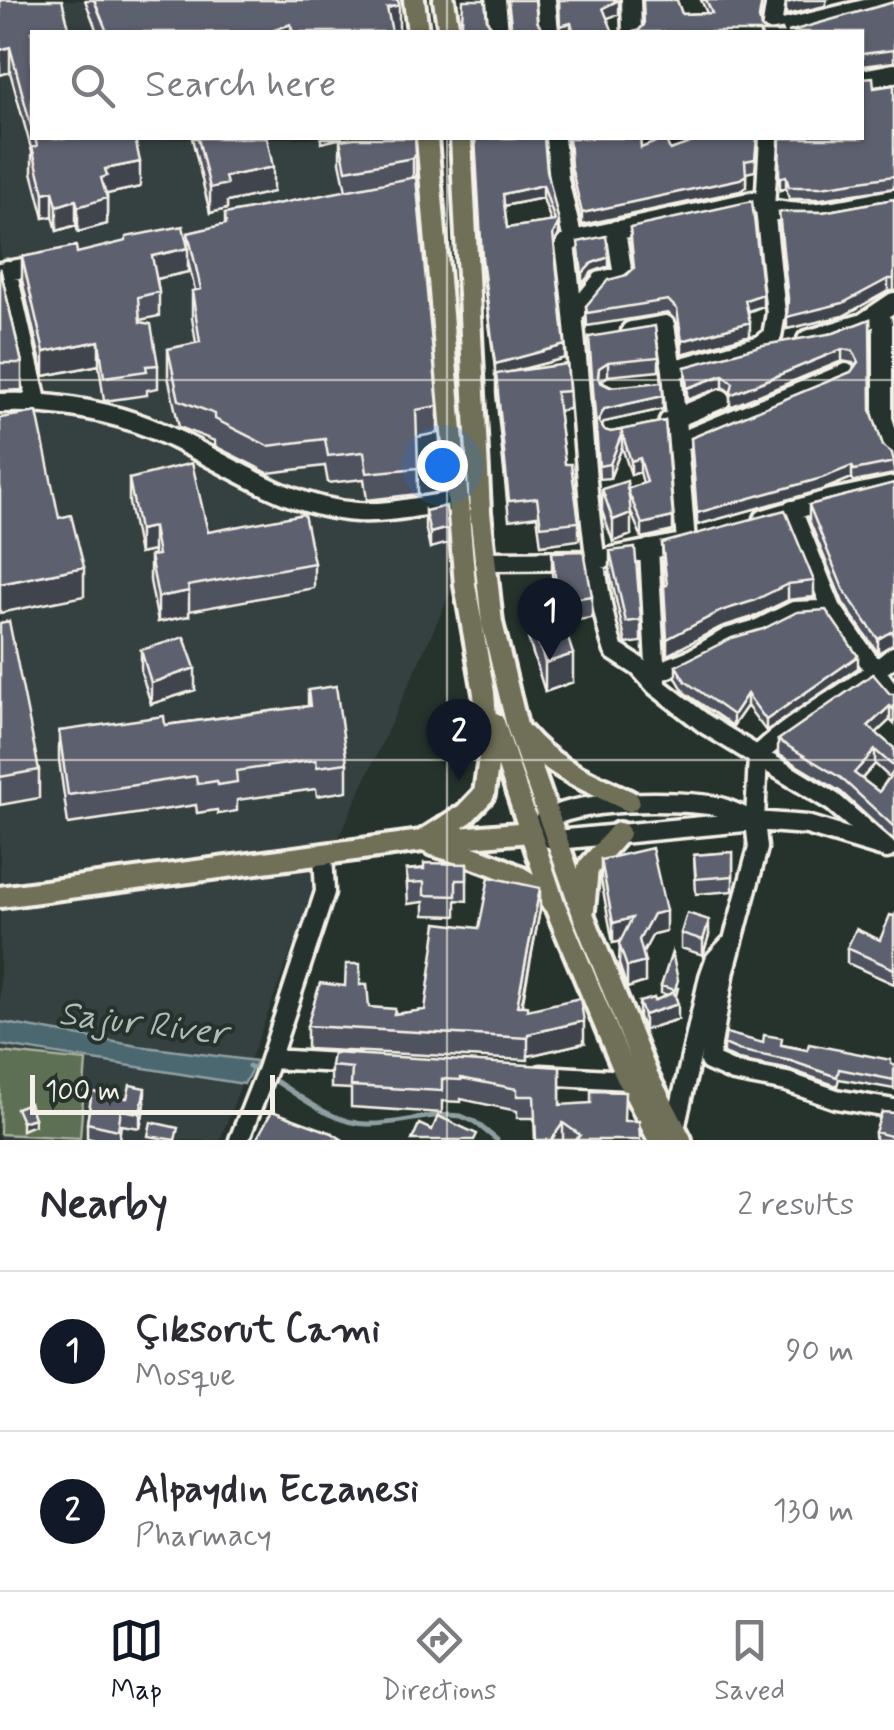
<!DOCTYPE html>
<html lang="en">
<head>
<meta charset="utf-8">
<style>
  :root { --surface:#fff; --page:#f2f2f3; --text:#2b2b33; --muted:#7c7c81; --line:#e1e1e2; --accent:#111827 }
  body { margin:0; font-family:Mynerve,sans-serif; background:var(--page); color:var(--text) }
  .scale { position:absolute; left:30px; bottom:25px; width:245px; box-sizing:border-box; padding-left:10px; border:5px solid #f4f1e8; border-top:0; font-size:28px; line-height:35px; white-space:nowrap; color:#f4f1e8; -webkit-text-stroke:8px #26332d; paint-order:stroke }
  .you { position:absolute; left:442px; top:465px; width:35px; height:35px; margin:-25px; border:8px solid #fff; border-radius:50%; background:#1a73e8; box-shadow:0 0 0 15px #1a73e833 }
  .badge { display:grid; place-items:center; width:65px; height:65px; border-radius:50%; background:var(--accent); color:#fff; font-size:32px; font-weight:700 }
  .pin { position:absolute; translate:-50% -82px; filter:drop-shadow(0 2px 5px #0008) }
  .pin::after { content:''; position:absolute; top:52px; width:35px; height:30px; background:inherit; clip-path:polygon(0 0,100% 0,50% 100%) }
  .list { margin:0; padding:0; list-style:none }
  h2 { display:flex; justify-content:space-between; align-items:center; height:130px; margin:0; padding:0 40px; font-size:42px }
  h2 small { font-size:32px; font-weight:400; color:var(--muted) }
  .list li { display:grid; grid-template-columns:65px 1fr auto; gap:30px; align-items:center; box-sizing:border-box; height:160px; padding:0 40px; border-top:2px solid var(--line) }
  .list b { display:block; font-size:38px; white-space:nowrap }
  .list p { margin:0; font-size:32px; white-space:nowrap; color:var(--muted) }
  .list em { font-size:32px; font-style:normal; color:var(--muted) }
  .icon { flex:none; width:55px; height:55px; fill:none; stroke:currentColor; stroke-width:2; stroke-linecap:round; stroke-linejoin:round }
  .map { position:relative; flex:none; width:894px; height:1140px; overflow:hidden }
  .search { position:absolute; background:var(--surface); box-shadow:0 2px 8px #0004; left:30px; right:30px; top:30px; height:110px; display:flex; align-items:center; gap:25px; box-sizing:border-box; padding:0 35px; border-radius:0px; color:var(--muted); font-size:38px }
  .sheet { height:450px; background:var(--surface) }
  nav { display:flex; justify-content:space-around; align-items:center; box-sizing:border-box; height:140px; border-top:2px solid var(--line); background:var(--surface); font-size:28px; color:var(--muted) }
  nav a { display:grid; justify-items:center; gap:5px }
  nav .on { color:var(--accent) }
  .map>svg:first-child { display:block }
  .built { fill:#364140 }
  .green { fill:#5d7053; stroke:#a8b09e; stroke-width:2.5 }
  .water { fill:#4b6871; stroke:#8f9fa1; stroke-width:2.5 }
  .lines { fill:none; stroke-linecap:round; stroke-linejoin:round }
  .stream { stroke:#8f9fa1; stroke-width:5 }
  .minor-casing { stroke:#f4f1e8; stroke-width:25 }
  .major-casing { stroke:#f4f1e8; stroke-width:28 }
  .minor { stroke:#26332d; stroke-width:18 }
  .major { stroke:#706f59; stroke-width:20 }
  .wall { fill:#50535f; stroke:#f4f1e8; stroke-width:2.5; fill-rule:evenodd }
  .shaded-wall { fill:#41444d; stroke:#f4f1e8; stroke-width:2.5 }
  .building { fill:#5d616e; stroke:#f4f1e8; stroke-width:2.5; fill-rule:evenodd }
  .grid { fill:none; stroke:#f4f1e8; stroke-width:2.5; stroke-opacity:0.55 }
  .labels { text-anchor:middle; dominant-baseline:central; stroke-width:8; stroke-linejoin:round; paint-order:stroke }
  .water-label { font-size:35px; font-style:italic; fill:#b0bab8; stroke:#26332d }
</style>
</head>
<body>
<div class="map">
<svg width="894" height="1140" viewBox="0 0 894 1140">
  <rect width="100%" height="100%" fill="#26332d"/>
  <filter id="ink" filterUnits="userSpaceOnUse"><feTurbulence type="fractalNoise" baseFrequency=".01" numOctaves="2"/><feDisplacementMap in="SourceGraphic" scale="20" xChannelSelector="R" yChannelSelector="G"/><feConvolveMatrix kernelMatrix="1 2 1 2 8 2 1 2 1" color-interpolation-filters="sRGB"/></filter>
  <g filter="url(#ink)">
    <path class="built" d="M 25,0 L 393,0 L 397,32 L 32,32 L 32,138 L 409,138 L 460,572 L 312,896 L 220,1140 L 0,1140 L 0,10 Z"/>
    <path class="green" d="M 0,1052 L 86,1061 L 80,1138 L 0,1134 Z"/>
    <path class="water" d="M 0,1022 L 138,1046 L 256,1061 L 244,1084 L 0,1045 Z"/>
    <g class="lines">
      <path class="stream" d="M 249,1066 C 287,1083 324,1123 367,1124 C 399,1125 430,1112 461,1116 L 475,1122 L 497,1140"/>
      <defs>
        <path id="minor" d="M 496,0 L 499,32
          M 546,0 L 549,32
          M 631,0 L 632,32
          M 771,32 L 894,2
          M 771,32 L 776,0
          M 862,79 L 894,73
          M 555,138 L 559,180 L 573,240 L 565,245 C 578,337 581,429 591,522 C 596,565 600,610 614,651 L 639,667 L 656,686 L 705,724 L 833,802 L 887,849
          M 573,240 L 753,201 C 793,225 850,206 894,199
          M 7,270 L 37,401
          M 0,272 L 42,265
          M 575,313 L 601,281 L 623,276 L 616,230
          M 879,313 L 883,323 L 883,419 L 894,453
          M 631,331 L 665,325 L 672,370 L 686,542
          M 807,340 L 863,323 L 894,302
          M 672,370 L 761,345 L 772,336 L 776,313 L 765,208 L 769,138
          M 0,403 C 44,401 94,408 137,423 C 211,449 276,507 357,512 C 389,514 426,505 457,501
          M 669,421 L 721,399
          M 679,442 L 846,373
          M 792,510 L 832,609 L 894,697
          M 764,519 L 827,500 L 894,486
          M 649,549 L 656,683
          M 484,561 L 596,560 L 682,543
          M 894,656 C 851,693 799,716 758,755 L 755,821 L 758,848 L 725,970 L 709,1061 L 734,1072 L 787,1082 L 836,1099 L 894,1109
          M 658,672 L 693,658 L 727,638 L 758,629 L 794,611 L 823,610
          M 541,823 C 572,798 681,799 720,807 C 730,810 740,815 749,819
          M 546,837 L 557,840 L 755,821 L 807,825 L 880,847
          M 271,1059 L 355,1064
          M 541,1075 L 628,1080
          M 675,1129 L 709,977 L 715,960 L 729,945
          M 239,1140 L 267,1069 L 325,892 L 323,854"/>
        <path id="major" d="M 414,0 L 418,32
          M 444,0 L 449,32
          M 461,138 L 480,512 L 492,623 L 517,726 L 584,917 L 648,1077 L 681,1140
          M 494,723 L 555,906 L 628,1080 L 659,1140
          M 524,735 C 551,768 592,783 629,801
          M 422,841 L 465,814 L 484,794 L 489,758 L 484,693 L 465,585 L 427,138
          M 433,845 C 473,857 526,871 553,904
          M 0,897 L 422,841 L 531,832
          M 584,910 L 588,868 L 619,833"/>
      </defs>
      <use href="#minor" class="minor-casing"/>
      <use href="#major" class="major-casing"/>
      <use href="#minor" class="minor"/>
      <use href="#major" class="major"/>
    </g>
    <path class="wall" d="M 0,0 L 32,32 L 32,138 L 143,138 L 135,139 L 140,187 L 107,194 L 107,224 L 78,232 L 76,225 L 57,231 L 53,216 L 44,218 L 32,172 L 32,152 L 10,72 Z
      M 85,0 L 398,0 L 399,30 L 392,32 L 97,32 Z
      M 701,0 L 765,0 L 760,23 L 761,28 L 770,32 L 783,32 L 638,31 L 644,25 L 678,4 L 682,14 L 707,13 Z
      M 894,2 L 894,62 L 862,66 L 862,32 Z
      M 894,85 L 894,188 L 821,199 L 789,199 L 786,188 L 780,190 L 780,138 L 874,88 Z
      M 192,138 L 267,138 L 273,192 L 227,202 L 227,209 L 210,213 Z
      M 415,138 L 416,176 L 415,178 L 438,406 L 438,433 L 417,437 L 418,494 L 367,500 L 364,479 L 328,483 L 325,466 L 268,473 L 215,446 L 215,441 L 179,427 L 168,376 L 168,349 L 196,343 L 192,318 L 192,291 L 195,290 L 188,261 L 188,272 L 157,279 L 159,292 L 159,316 L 140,320 L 158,365 L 158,388 L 147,390 L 147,395 L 104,401 L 99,365 L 44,376 L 22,280 L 22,257 L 188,247 L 188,233 L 225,225 L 225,214 L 346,191 L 340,162 L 340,140 Z
      M 475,138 L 547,170 L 559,234 L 554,244 L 565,358 L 508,373 L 569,391 L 569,409 L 558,411 L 565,464 L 579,522 L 579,540 L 541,545 L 537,516 L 509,520 L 496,393 L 496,376 L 482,270 ZM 543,198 L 551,222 L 507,228 L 504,206 Z
      M 567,138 L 640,138 L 641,148 L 670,150 L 758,138 L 755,171 L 746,173 L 746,187 L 740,191 L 582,225 L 571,178 Z
      M 894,199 L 894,291 L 888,291 L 843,316 L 787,329 L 788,306 L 779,212 L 823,212 Z
      M 630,228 L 763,306 L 748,312 L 750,335 L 682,354 L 677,322 L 668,313 L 587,326 L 586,306 L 633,269 Z
      M 0,268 L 22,363 L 22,390 L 0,391 Z
      M 870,319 L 871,410 L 883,446 L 894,458 L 894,474 L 854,482 L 852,478 L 822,490 L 697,525 L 691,438 L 851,372 L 855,367 L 853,363 L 842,361 L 730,407 L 731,393 L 723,387 L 687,400 L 685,367 L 834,333 Z
      M 589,337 L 659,357 L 659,371 L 608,376 L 600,381 L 663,409 L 604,422 L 602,427 L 604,430 L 611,432 L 665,421 L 673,531 L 642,538 L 630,510 L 631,535 L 613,542 L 602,511 L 602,489 L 628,489 L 643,483 L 640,472 L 631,475 L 622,447 L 610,478 L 599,479 Z
      M 129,479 L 208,532 L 314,563 L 314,588 L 189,611 L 189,616 L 158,622 L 150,581 L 150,556 L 153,556 L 153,551 L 139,554 L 129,503 Z
      M 894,483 L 894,644 L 878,653 L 843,603 L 809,520 L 809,505 Z
      M 425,511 L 448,543 L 430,548 L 425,526 Z
      M 662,543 L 814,581 L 814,597 L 788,600 L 753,617 L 721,627 L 667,655 Z
      M 610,551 L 641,620 L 641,642 L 626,644 L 610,573 Z
      M 552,552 L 592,596 L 592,618 L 563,622 L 573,682 L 545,692 L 528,638 L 528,610 L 555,601 L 552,574 Z
      M 0,623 L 39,770 L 39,798 L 0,805 Z
      M 141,650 L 195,690 L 151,704 L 141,672 Z
      M 676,666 L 858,668 L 766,731 L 747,706 L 733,726 L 685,693 L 676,678 Z
      M 308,690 L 347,763 L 347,791 L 317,796 L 316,789 L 237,800 L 237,811 L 218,814 L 217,810 L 197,813 L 196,805 L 68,824 L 59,760 L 59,731 L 165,725 L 308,706 Z
      M 890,694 L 894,694 L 894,724 L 890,720 L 876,733 L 894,748 L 894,841 L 841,792 L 778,754 L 778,740 ZM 875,764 L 889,777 L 879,792 L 862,779 Z
      M 733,852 L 733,891 L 696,894 L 694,855 Z
      M 601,860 L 666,931 L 653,934 L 643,953 L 645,982 L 627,988 L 619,964 L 620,941 L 613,943 L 601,880 Z
      M 467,864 L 467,901 L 456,900 L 456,916 L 424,915 L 424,902 L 408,904 L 406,870 Z
      M 540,910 L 522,1006 L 584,1043 L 528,1056 L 528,1060 L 307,1049 L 307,1026 L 360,985 L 369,1007 L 395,1014 L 425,1010 L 479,928 Z
      M 894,916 L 894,984 L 847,963 L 847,948 L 880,940 Z
      M 681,933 L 709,935 L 703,955 L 681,948 Z
      M 661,986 L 678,988 L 676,996 L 678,1019 L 644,1030 L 639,1017 L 639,1002 L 654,1001 L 668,995 L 661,993 Z
      M 763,1043 L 782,1045 L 894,1065 L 894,1089 L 839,1079 L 837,1086 L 791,1070 L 738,1060 L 724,1054 L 724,1044 Z
      M 331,1066 L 560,1067 L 560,1104 L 625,1121 L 640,1140 L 535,1140 L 534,1118 L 517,1118 L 517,1111 L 461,1099 L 461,1102 L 442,1101 L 442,1113 L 351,1107 L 351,1089 L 331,1088 Z
      M 92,1092 L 145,1103 L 140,1128 L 121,1125 L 119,1140 L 96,1140 L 87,1138 L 87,1123 Z
      M 894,1113 L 894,1140 L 875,1140 L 875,1132 Z"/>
    <path class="shaded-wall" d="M 619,0 L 619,14 L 603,20 L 603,8 Z
      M 762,0 L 765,0 L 759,30 L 759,18 Z
      M 799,0 L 827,0 L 825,6 L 786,15 L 786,3 Z
      M 399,5 L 399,30 L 391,32 L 387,8 Z
      M 571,23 L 571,32 L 560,32 L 560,26 Z
      M 291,24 L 291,32 L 269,32 Z
      M 10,47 L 10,72 L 0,75 L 0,50 Z
      M 321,138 L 343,138 L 321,143 Z
      M 416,154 L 416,176 L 413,180 L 413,158 Z
      M 140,162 L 140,187 L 107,194 L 107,224 L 78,232 L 78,207 L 101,178 L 105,169 Z
      M 273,167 L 273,192 L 227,202 L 227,209 L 210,213 L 210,188 L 225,177 Z
      M 746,175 L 746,187 L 740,191 L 582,225 L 582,213 Z
      M 786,176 L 786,188 L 780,190 L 780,178 Z
      M 543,185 L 543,198 L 503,206 L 503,194 Z
      M 53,191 L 53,216 L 44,218 L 44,193 Z
      M 76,200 L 76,225 L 57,231 L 57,206 Z
      M 559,222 L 559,234 L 553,247 L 553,234 Z
      M 188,248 L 188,272 L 152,280 L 152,256 Z
      M 609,257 L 609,266 L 592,272 L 582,284 L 582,274 L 592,263 Z
      M 888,279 L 888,291 L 843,316 L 787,329 L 787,317 Z
      M 763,294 L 763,306 L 745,312 L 745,300 Z
      M 750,322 L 750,335 L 682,354 L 682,341 Z
      M 99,341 L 99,365 L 44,376 L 44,352 Z
      M 565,345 L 565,358 L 495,376 L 495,364 Z
      M 842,349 L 842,361 L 730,407 L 730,395 Z
      M 608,362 L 608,376 L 599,382 L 598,376 L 599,368 Z
      M 723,375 L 723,387 L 687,400 L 687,388 Z
      M 663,396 L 663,409 L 604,422 L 598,435 L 598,421 L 604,409 Z
      M 622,433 L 622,447 L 610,478 L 610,464 Z
      M 640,458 L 640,472 L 631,475 L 631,461 Z
      M 852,466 L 852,478 L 822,490 L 697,525 L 697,513 Z
      M 631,513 L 631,535 L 613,542 L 613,520 Z
      M 673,517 L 673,531 L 642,538 L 642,524 Z
      M 153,527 L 153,551 L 139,554 L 139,530 Z
      M 448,528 L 448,543 L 430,548 L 430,533 Z
      M 84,567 L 84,596 L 0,613 L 0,584 Z
      M 788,584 L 788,600 L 753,617 L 721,627 L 667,655 L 667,639 L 721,611 Z
      M 189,591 L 189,616 L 158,622 L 158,597 Z
      M 893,629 L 893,644 L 878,653 L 878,639 Z
      M 573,654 L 573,682 L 545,692 L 545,663 Z
      M 858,656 L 858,668 L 766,731 L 766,720 Z
      M 195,668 L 195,690 L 151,704 L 151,683 Z
      M 747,694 L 747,706 L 733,726 L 733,715 Z
      M 890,706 L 890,720 L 868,741 L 868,726 Z
      M 875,750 L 875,764 L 854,787 L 854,773 Z
      M 540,888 L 540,910 L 517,1028 L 517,1006 Z
      M 666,911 L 666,931 L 653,934 L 639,960 L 639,940 L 653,914 Z
      M 632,918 L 632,939 L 613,943 L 613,923 Z
      M 709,920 L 709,935 L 703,955 L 703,940 Z
      M 645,962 L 645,982 L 627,988 L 627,967 Z
      M 678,1004 L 678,1019 L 644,1030 L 644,1015 Z
      M 584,1021 L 584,1043 L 528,1056 L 528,1034 Z
      M 145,1088 L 145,1103 L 140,1128 L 140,1113 Z
      M 34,1118 L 34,1125 L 22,1130 L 22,1122 Z
      M 563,1123 L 563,1140 L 551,1140 Z"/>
    <path class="building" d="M 0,0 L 62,0 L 70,32 L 32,32 L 32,130 L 10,47 L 0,50 Z
      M 94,0 L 398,0 L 399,5 L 387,8 L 392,32 L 293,32 L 291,24 L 269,32 L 107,32 Z
      M 463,0 L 485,0 L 487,21 L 495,31 L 505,30 L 511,24 L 508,0 L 535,0 L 537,21 L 542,30 L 539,31 L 540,32 L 465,32 L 462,23 Z
      M 559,0 L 619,0 L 603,8 L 613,32 L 574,32 L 571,23 L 560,26 Z
      M 643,0 L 677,0 L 682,14 L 712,13 L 706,0 L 762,0 L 759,18 L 761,28 L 770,32 L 782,30 L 783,32 L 631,32 L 638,31 L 644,25 Z
      M 894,2 L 894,50 L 862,54 L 862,32 L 788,32 Z
      M 873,77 L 874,88 L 894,85 L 894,176 L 821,187 L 789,187 L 786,176 L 780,178 L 779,174 L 780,138 L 862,138 L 862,78 Z
      M 35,138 L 135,138 L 140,162 L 105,169 L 107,176 L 101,178 L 107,198 L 78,207 L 76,200 L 57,206 L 53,191 L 44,193 L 32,147 L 37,146 Z
      M 198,138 L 267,138 L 273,167 L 225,177 L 227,184 L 210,188 Z
      M 354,138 L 415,138 L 416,154 L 413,158 L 346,170 L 340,140 Z
      M 475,138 L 544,138 L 547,170 L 559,222 L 553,234 L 565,345 L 495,364 L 482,258 ZM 543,185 L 555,221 L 507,228 L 503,194 Z
      M 569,138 L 640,138 L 641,148 L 665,138 L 670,150 L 693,142 L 692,138 L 757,138 L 755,159 L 745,161 L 746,175 L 740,179 L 582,213 L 571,166 Z
      M 416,177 L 438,406 L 416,410 L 418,468 L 367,473 L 364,452 L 328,456 L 325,439 L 268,446 L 215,419 L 215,414 L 179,400 L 168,349 L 200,342 L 192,291 L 201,289 L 188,233 L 226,224 L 225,214 Z
      M 894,199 L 894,279 L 888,279 L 843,303 L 787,317 L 788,299 L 779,212 L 823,212 Z
      M 752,201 L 763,294 L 745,300 L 750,322 L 682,341 L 677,309 L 668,300 L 587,313 L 586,306 L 608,280 L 627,275 L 634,268 L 630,228 Z
      M 183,226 L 188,248 L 152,256 L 159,292 L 138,297 L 140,322 L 151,324 L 158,365 L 146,366 L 147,371 L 104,377 L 99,341 L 44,352 L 22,257 L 76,246 L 77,253 L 126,241 L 126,237 Z
      M 606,236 L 609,257 L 592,263 L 582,274 L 578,242 Z
      M 0,268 L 22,363 L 0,363 Z
      M 870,319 L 871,410 L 883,446 L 892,453 L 894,462 L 854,470 L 852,466 L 822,478 L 697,513 L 691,438 L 851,372 L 858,362 L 853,351 L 842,349 L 730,395 L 733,383 L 723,375 L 687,388 L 685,367 L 763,345 L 834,333 Z
      M 655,326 L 659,357 L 608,362 L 599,368 L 598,376 L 600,382 L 610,387 L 662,382 L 663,396 L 604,409 L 598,421 L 604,430 L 611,432 L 665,421 L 673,517 L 642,524 L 627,489 L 647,482 L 640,458 L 631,461 L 622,433 L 610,464 L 599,466 L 589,337 Z
      M 567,364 L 569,391 L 556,392 L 565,464 L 571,464 L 579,522 L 541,526 L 537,498 L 509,501 L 496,374 Z
      M 37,412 L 59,518 L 71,515 L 84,567 L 0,584 L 0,418 Z
      M 192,463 L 208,532 L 304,514 L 314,563 L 188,586 L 189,591 L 158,597 L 150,556 L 158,555 L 153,527 L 139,530 L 129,479 Z
      M 627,481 L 631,513 L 613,520 L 602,489 Z
      M 894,483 L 894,630 L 878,639 L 843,589 L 809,505 Z
      M 446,506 L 448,528 L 430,533 L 425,511 Z
      M 785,510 L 814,581 L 788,584 L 753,601 L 721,611 L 667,639 L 664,586 L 667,585 L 662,543 Z
      M 635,548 L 641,620 L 626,622 L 610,551 Z
      M 584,551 L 592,596 L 558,601 L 552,552 Z
      M 556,600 L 573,654 L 545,663 L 528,610 Z
      M 826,610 L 858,656 L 766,720 L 747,694 L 733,715 L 685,681 L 676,666 L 732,638 L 763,629 L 797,612 Z
      M 9,621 L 39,770 L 0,777 L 0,623 Z
      M 184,637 L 195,668 L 151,683 L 141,650 Z
      M 873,674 L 890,694 L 894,694 L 894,710 L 890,706 L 868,726 L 894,748 L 894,767 L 875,750 L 854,773 L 879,792 L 894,771 L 894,827 L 841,778 L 778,740 Z
      M 336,686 L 347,763 L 317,767 L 316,760 L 236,771 L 237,782 L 218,785 L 217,781 L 197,784 L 196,776 L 68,795 L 59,731 L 164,716 L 165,725 L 310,706 L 308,690 Z
      M 652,848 L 666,911 L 653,914 L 639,940 L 645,962 L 627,967 L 619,944 L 632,918 L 613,923 L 601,860 Z
      M 733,852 L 733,876 L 696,879 L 694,855 Z
      M 424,863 L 467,864 L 467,880 L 456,880 L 456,896 L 424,895 L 424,882 L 408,883 L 406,870 L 424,869 Z
      M 489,877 L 540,888 L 517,1006 L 527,1006 L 527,1010 L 580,998 L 584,1021 L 528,1034 L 528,1038 L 307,1026 L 320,983 L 345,986 L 346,964 L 360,964 L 360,985 L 367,984 L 369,1007 L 395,1009 L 394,1014 L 425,1010 L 437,923 L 479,928 Z
      M 687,913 L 709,920 L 703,940 L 681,933 Z
      M 890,915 L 894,916 L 894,969 L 847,948 L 856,929 L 880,940 Z
      M 672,952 L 678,980 L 675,990 L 661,986 Z
      M 674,992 L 678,1004 L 644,1015 L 639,1002 L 654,998 L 654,1001 Z
      M 726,1033 L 763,1043 L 764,1035 L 782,1038 L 781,1045 L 807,1050 L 809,1044 L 891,1060 L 891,1064 L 894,1065 L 894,1080 L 839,1069 L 837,1077 L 791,1061 L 738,1050 L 724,1044 Z
      M 333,1053 L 560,1067 L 560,1105 L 591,1103 L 591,1091 L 625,1092 L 624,1121 L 639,1121 L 640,1140 L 576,1140 L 580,1135 L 563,1123 L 551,1140 L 536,1140 L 534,1096 L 517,1096 L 517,1089 L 461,1078 L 461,1080 L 442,1079 L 442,1091 L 351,1086 L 352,1068 L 331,1066 Z
      M 130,1085 L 145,1088 L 140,1113 L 121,1110 L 118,1130 L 87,1123 L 92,1092 L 127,1098 Z
      M 29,1103 L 34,1118 L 22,1122 L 16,1108 Z
      M 272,1111 L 332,1133 L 343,1140 L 256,1140 Z
      M 882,1112 L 894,1113 L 894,1137 L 875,1132 Z
      M 438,1116 L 477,1134 L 474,1140 L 412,1140 L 419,1124 L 432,1130 Z
      M 151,1122 L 178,1128 L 175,1140 L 148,1136 Z"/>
  </g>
  <path class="grid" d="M 447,0 L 447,32M 447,138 L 447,1140M 0,380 L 894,380M 0,760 L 894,760"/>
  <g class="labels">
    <g class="water-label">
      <text transform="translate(143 1024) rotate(7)">Sajur River</text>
    </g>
  </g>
</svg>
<div class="scale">100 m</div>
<div class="you"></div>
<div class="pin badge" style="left:550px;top:660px">1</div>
<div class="pin badge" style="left:459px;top:781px">2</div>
<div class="search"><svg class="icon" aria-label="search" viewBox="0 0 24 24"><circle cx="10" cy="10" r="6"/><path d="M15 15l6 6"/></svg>Search here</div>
</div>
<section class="sheet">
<h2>Nearby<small>2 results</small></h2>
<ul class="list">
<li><span class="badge">1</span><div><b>Çıksorut Cami</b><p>Mosque</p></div><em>90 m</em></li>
<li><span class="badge">2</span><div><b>Alpaydın Eczanesi</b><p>Pharmacy</p></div><em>130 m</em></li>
</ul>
</section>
<nav>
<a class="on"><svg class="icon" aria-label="map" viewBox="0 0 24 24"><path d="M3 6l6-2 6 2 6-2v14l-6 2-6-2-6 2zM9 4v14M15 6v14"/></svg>Map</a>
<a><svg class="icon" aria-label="directions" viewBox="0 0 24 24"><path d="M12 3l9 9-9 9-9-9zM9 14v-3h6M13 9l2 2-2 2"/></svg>Directions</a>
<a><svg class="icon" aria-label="saved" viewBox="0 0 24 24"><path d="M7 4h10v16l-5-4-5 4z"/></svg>Saved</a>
</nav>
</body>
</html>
